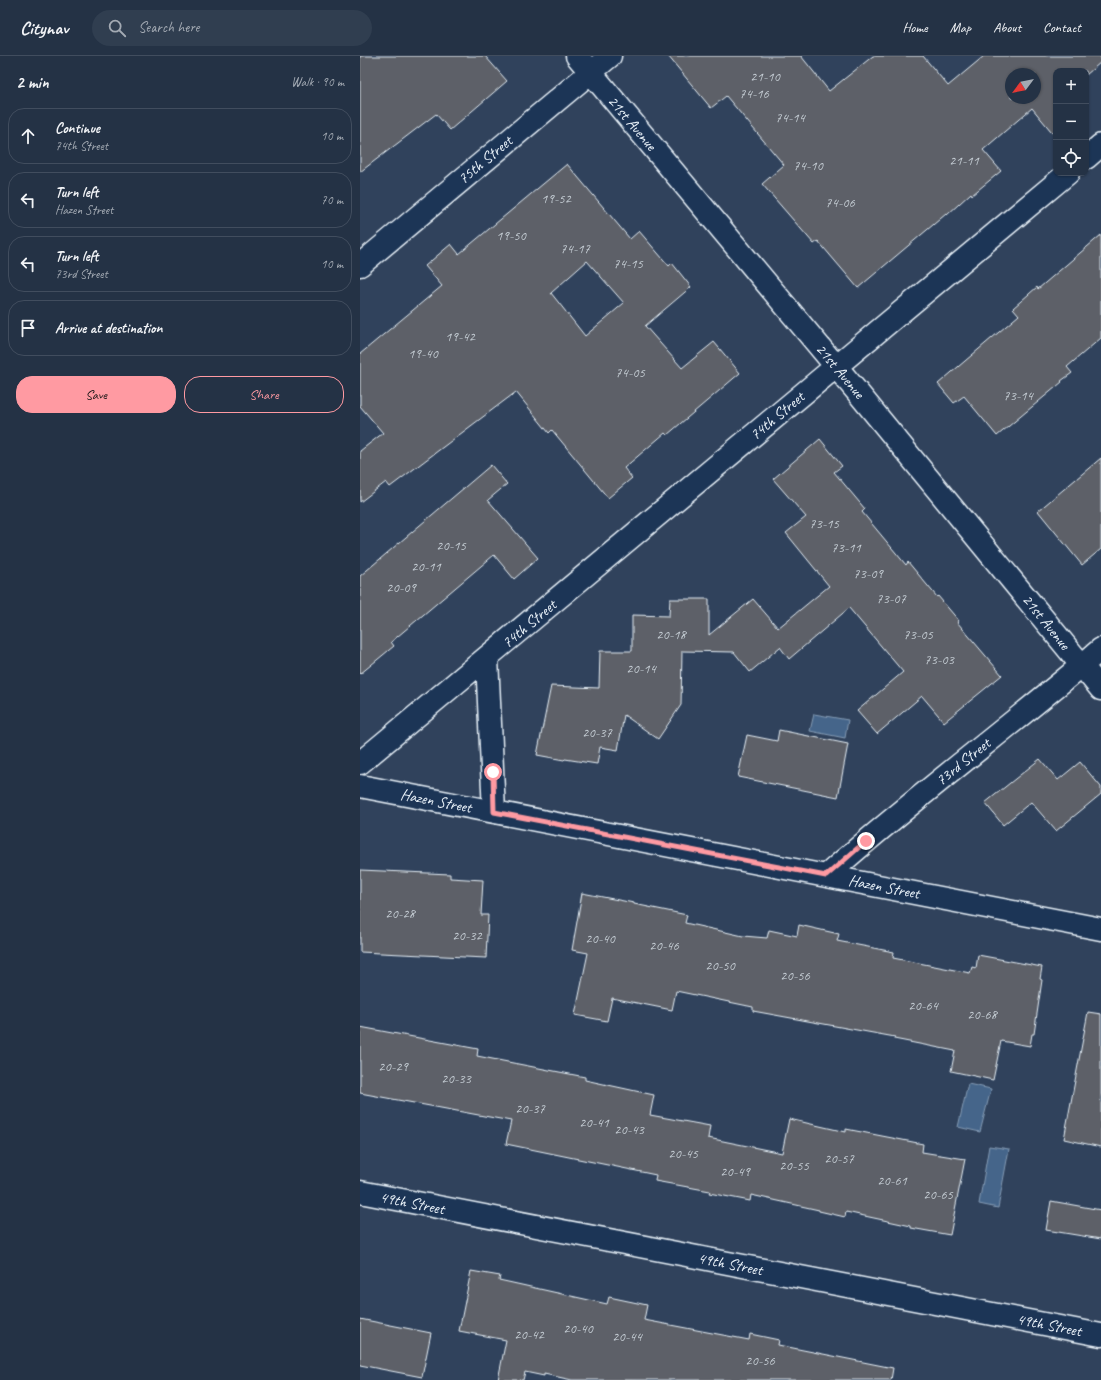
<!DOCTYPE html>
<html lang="en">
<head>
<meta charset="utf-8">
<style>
  :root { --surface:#243245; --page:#303e50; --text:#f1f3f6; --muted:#a3aab3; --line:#414d5e; --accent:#ff9aa2 }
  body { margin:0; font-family:Caveat,sans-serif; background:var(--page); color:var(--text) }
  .controls { position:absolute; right:12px; top:12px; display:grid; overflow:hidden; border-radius:8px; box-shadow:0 1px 3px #0004 }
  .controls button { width:36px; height:36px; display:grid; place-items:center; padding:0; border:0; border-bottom:1px solid var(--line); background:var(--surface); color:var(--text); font:20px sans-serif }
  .compass { position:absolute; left:645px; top:12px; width:36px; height:36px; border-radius:50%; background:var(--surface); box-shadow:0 1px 3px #0004; rotate:238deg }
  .stop { position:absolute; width:12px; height:12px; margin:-9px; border:3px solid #ff9aa2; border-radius:50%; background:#fff }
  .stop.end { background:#ff9aa2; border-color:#fff; box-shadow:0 1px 4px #0008 }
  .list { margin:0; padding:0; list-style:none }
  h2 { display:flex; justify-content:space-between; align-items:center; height:52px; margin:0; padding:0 16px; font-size:17px }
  h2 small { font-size:13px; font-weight:400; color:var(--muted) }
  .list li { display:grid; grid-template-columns:26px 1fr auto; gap:12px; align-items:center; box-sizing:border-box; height:56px; margin:0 8px 8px; padding:0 8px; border:1px solid var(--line); border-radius:16px }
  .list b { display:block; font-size:15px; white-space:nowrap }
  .list p { margin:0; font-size:13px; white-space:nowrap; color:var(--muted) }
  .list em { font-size:13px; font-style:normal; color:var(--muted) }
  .actions { display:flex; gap:8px; padding:12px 16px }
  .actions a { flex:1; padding:9px 0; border:1px solid var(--accent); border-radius:16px; text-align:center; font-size:14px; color:var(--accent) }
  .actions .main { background:var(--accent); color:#111 }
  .icon { flex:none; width:22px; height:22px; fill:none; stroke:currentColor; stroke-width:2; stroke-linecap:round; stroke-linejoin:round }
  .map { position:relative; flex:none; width:741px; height:1324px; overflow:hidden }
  header { display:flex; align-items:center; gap:24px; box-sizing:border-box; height:56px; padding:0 20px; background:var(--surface); border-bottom:1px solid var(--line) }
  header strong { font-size:19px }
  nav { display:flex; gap:22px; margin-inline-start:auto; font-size:14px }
  .search { width:280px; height:36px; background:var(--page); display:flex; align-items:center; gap:10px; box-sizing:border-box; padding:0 14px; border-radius:22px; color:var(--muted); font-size:15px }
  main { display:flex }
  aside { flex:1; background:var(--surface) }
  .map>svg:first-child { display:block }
  .water { fill:#45658a; stroke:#869db6 }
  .building { fill:#5d6168; stroke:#e8f1f8; fill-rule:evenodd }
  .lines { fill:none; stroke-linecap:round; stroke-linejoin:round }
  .minor-casing { stroke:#e8f1f8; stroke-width:25 }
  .minor { stroke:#1d3557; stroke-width:22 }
  .route { stroke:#ff9aa2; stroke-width:5 }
  .labels { text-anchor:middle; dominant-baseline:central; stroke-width:3; stroke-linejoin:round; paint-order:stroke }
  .number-label { font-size:14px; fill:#c5cdd4 }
  .street-label { font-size:16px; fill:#e8f1f8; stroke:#1d3557 }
</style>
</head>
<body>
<header>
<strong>Citynav</strong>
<div class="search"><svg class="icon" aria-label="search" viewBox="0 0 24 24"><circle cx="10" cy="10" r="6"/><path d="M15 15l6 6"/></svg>Search here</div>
<nav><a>Home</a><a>Map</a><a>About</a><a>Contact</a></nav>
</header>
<main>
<aside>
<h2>2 min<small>Walk · 90 m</small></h2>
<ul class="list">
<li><svg class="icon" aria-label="ahead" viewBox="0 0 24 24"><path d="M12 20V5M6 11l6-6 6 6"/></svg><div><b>Continue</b><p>74th Street</p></div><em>10 m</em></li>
<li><svg class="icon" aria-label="left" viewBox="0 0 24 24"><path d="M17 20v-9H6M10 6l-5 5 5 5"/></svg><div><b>Turn left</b><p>Hazen Street</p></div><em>70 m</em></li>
<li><svg class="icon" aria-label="left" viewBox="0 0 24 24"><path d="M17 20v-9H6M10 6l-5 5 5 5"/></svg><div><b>Turn left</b><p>73rd Street</p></div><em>10 m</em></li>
<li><svg class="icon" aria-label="arrive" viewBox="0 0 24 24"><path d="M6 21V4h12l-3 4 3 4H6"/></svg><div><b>Arrive at destination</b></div></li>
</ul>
<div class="actions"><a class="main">Save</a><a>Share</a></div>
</aside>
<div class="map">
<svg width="741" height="1324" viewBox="0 0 741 1324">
  <rect width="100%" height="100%" fill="#30425c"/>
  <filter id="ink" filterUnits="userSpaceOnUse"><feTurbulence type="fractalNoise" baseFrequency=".025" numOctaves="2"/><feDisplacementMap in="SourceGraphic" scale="8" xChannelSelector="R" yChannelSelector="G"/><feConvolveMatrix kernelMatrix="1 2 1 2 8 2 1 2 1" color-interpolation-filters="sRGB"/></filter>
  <g filter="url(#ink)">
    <path class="water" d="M 454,658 L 488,664 L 485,682 L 450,675 Z
      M 608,1028 L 631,1033 L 620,1076 L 598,1071 Z
      M 629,1090 L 649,1093 L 638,1152 L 619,1148 Z"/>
    <path class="building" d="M 0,0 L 125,0 L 147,25 L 90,74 L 76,58 L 0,116 Z
      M 308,0 L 441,0 L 469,35 L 513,0 L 563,0 L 588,30 L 624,0 L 741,0 L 741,6 L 726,19 L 726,15 L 696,15 L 696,81 L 672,52 L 623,94 L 641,115 L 612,139 L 611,137 L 587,159 L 586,158 L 498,232 L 458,185 L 454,188 L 402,128 L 424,109 L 366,40 L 351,52 ZM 651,18 L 675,18 L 675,42 L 651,42 Z
      M 207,108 L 270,183 L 279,175 L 309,210 L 312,207 L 331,231 L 285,270 L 322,312 L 354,286 L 380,317 L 307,379 L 305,377 L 264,412 L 272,422 L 248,442 L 192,374 L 189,377 L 156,336 L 30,431 L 26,426 L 0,446 L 0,395 L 23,377 L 0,350 L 0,298 L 82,230 L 65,210 L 91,188 L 99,198 ZM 227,205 L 264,247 L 225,280 L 191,237 Z
      M 741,179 L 741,282 L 707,311 L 712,317 L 701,325 L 702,326 L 637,380 L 604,340 L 594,347 L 578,328 L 659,259 L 653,252 L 677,231 L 678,233 Z
      M 460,383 L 482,410 L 474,416 L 505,453 L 502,456 L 546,509 L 548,506 L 577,541 L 578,540 L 599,565 L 597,566 L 642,619 L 584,666 L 562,640 L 517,678 L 497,655 L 543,616 L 489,552 L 429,603 L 420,591 L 390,616 L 374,596 L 322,595 L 321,649 L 298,683 L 264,659 L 258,694 L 240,691 L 237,708 L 205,703 L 204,704 L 177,699 L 191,630 L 239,632 L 240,595 L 272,595 L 272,559 L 309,560 L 310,543 L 349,543 L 349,579 L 393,543 L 418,572 L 469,530 L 426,477 L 446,461 L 413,423 Z
      M 741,402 L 741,493 L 722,509 L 678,455 Z
      M 131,409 L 147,428 L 128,444 L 178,502 L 154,523 L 134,499 L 31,586 L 34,590 L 0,618 L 0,520 Z
      M 419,674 L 488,688 L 478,741 L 378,721 L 387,679 L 417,685 Z
      M 680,703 L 698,724 L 720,706 L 741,731 L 741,738 L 696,775 L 671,746 L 643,769 L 625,747 Z
      M 0,814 L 90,818 L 90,822 L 123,824 L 121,859 L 128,859 L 126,902 L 0,896 Z
      M 222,837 L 274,847 L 274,848 L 327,859 L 325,867 L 383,880 L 407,882 L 409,874 L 437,880 L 439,869 L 479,878 L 477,885 L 534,896 L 533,902 L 610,917 L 612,911 L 616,912 L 618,899 L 682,911 L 680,923 L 682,924 L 674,978 L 672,978 L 670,990 L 641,985 L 633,1024 L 591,1015 L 595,995 L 534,983 L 535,981 L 393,955 L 393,951 L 316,935 L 312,954 L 252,942 L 247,965 L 215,959 L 228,897 L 212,894 Z
      M 728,956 L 741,958 L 741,1091 L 704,1083 Z
      M 0,971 L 118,993 L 117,1000 L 225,1021 L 225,1024 L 294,1039 L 290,1059 L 350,1070 L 348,1082 L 422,1097 L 429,1063 L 486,1076 L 486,1073 L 563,1088 L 562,1096 L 605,1103 L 590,1179 L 551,1172 L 551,1170 L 486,1156 L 485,1161 L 459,1155 L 459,1154 L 391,1139 L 390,1145 L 349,1137 L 350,1135 L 295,1125 L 296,1119 L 146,1088 L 151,1065 L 0,1037 Z
      M 691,1145 L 741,1154 L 741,1183 L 686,1174 Z
      M 111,1215 L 140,1220 L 139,1224 L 247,1248 L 249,1241 L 287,1249 L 284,1264 L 389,1284 L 390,1278 L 419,1284 L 418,1289 L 533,1312 L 531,1324 L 212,1324 L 184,1318 L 184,1320 L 165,1316 L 163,1324 L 138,1324 L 146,1284 L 99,1275 Z
      M 0,1263 L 71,1277 L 62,1321 L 0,1309 Z"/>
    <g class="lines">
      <defs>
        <path id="minor" d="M 217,0 L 499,338 L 741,633
          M 726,102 L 741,89
          M 0,209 L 250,0
          M 127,602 L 134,756
          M 0,707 L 708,117
          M 0,730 L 741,873
          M 466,820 C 555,741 651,670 741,593
          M 0,1136 L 741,1279"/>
      </defs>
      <use href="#minor" class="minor-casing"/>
      <use href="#minor" class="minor"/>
    </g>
  </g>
  <g class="lines" filter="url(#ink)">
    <path class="route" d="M 133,716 L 134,756 L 466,820 L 506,785"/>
  </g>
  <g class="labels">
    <g class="number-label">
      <text x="405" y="20">21-10</text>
      <text x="394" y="37">74-16</text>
      <text x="430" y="61">74-14</text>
      <text x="604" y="104">21-11</text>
      <text x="448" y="109">74-10</text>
      <text x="196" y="142">19-52</text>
      <text x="480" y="146">74-06</text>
      <text x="151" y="179">19-50</text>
      <text x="215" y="192">74-17</text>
      <text x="268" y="207">74-15</text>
      <text x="100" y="280">19-42</text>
      <text x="63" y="297">19-40</text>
      <text x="270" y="316">74-05</text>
      <text x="658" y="339">73-14</text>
      <text x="464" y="467">73-15</text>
      <text x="91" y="489">20-15</text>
      <text x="486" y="491">73-11</text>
      <text x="66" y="510">20-11</text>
      <text x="508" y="517">73-09</text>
      <text x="41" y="531">20-09</text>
      <text x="531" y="542">73-07</text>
      <text x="311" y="578">20-18</text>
      <text x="558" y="578">73-05</text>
      <text x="579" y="603">73-03</text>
      <text x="281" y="612">20-14</text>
      <text x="237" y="676">20-37</text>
      <text x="40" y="857">20-28</text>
      <text x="107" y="879">20-32</text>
      <text x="240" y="882">20-40</text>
      <text x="304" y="889">20-46</text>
      <text x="360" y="909">20-50</text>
      <text x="435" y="919">20-56</text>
      <text x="563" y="949">20-64</text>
      <text x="622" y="958">20-68</text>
      <text x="33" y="1010">20-29</text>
      <text x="96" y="1022">20-33</text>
      <text x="170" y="1052">20-37</text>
      <text x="234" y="1066">20-41</text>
      <text x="269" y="1073">20-43</text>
      <text x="323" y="1097">20-45</text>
      <text x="479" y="1102">20-57</text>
      <text x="434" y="1109">20-55</text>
      <text x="375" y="1115">20-49</text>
      <text x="532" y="1124">20-61</text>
      <text x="578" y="1138">20-65</text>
      <text x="218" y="1272">20-40</text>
      <text x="169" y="1278">20-42</text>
      <text x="267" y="1280">20-44</text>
      <text x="400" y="1304">20-56</text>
    </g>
    <g class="street-label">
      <text transform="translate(272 67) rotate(50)">21st Avenue</text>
      <text transform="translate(125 104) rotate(-40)">75th Street</text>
      <text transform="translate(480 315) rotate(50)">21st Avenue</text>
      <text transform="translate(417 360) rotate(-40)">74th Street</text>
      <text transform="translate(686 566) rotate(51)">21st Avenue</text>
      <text transform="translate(169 568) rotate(-40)">74th Street</text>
      <text transform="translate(603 706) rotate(-39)">73rd Street</text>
      <text transform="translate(76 745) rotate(11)">Hazen Street</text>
      <text transform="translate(524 831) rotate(11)">Hazen Street</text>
      <text transform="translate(52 1147) rotate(11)">49th Street</text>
      <text transform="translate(370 1208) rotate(11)">49th Street</text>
      <text transform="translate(689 1269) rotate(11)">49th Street</text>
    </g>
  </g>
</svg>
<div class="controls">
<button>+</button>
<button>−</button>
<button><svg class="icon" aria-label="locate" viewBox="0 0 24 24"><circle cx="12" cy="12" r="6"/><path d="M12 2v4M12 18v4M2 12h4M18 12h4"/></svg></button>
</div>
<svg class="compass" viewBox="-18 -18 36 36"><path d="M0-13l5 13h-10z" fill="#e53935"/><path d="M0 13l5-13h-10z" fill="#a3aab3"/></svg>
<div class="stop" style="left:133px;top:716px"></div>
<div class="stop end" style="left:506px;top:785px"></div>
</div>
</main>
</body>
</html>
